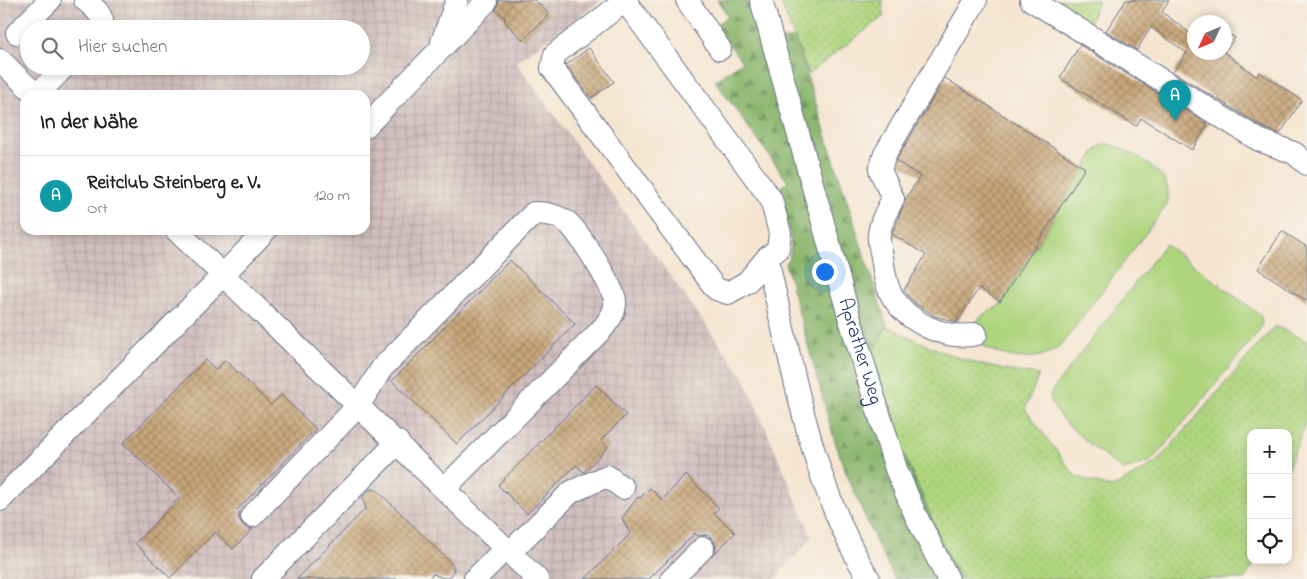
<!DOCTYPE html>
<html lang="de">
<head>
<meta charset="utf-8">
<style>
  :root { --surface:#fff; --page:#f6f6f6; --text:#202124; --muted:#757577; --line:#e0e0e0; --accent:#b5179e }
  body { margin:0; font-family:"Indie Flower",sans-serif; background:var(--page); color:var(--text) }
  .controls { position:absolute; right:15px; bottom:15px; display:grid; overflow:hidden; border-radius:10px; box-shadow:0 2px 8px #0003 }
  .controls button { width:45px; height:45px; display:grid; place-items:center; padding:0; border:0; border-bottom:1px solid var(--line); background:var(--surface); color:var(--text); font:25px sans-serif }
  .compass { position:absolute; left:1187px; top:15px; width:45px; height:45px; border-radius:50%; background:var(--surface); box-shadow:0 2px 8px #0003; rotate:226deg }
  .you { position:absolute; left:824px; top:271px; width:18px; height:18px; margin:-12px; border:4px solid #fff; border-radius:50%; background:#1a73e8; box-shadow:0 0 0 8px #1a73e833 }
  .badge { display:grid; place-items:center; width:32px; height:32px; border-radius:50%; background:var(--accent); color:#fff; font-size:16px; font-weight:700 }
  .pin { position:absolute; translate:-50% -41px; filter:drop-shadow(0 1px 2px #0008) }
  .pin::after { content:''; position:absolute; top:26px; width:18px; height:15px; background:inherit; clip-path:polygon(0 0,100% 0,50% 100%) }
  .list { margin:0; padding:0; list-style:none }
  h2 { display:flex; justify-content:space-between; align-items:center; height:65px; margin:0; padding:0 20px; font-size:21px }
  h2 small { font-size:16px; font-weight:400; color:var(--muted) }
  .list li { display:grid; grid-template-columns:32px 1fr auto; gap:15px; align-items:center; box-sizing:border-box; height:80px; padding:0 20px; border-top:1px solid var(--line) }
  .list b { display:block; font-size:19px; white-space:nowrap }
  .list p { margin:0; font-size:16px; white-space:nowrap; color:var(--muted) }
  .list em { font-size:16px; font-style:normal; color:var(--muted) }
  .icon { flex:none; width:28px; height:28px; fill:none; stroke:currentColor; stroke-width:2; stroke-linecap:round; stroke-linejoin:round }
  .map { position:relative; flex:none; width:1307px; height:579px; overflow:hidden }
  .search { position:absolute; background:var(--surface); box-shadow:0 2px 8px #0003; left:20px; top:20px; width:350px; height:55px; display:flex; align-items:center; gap:12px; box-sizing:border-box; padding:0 18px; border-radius:28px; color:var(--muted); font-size:19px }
  .panel { position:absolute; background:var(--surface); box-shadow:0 2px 8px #0003; left:20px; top:90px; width:350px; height:145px; border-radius:15px }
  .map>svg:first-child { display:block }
  .industrial { fill:url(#industrial-grid); fill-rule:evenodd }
  .grass { fill:url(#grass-dots); stroke:#64826e }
  .forest { fill:url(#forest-firs); stroke:#527266 }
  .park { fill:#aed57e; stroke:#64826e }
  .building { fill:url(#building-cross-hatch) }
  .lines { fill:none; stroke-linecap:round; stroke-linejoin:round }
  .minor-casing { stroke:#676f86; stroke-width:24 }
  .minor { stroke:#fff; stroke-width:22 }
  .labels { text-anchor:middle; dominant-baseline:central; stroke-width:4; stroke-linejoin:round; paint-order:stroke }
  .street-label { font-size:20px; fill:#1b2f5e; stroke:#f7f3e8 }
</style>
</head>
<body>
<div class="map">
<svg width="1307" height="579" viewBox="0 0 1307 579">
  <defs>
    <pattern id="industrial-grid" width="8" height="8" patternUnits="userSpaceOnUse" patternTransform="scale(1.25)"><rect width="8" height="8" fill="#d1bfbe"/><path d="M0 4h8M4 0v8" fill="none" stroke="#b3a4a6"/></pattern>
    <pattern id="grass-dots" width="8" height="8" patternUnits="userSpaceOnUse" patternTransform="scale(1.25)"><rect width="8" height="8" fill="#aed57e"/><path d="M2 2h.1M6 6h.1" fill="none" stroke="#95b76f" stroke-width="1.8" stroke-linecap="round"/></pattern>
    <pattern id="forest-firs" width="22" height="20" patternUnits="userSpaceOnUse" patternTransform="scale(1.25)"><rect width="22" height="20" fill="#8ab66d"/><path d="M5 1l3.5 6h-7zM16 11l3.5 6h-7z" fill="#70945d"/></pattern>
    <pattern id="building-cross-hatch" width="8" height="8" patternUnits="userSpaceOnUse" patternTransform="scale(1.25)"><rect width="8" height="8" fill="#c7a578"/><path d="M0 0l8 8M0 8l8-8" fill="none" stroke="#a18766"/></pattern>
  </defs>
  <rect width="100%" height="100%" fill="#f7f3e8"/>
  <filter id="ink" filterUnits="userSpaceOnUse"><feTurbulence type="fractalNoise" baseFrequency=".02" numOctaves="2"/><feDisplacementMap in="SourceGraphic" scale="10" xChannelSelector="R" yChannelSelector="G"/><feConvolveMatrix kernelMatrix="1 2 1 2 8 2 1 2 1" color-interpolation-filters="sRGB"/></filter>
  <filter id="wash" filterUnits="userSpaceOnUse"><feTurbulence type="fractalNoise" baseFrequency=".0096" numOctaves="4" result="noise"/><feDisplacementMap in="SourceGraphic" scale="20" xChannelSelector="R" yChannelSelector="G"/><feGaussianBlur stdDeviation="1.12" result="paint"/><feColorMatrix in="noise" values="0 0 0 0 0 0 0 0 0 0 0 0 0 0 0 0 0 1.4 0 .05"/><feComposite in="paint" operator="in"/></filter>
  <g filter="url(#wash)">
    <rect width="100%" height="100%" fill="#f5e5d0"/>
    <path class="industrial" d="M 0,0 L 601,0 L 516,62 L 744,378 L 812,537 L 775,579 L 0,579 ZM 29,29 L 361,29 L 361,66 L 29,66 ZM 25,95 L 365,95 L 365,230 L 25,230 Z"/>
    <path class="grass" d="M 780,0 L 882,0 L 884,16 L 808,74 Z
      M 1046,0 L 1099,0 L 1088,26 Z
      M 887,326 C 923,344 960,361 1000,369 C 1013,372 1026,373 1039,375 L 1025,409 L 1075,476 L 1112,488 L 1157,462 L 1275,326 L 1307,341 L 1307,419 L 1288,468 L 1288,433 L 1251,433 L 1251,560 L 1257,560 L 1244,579 L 963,579 L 951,563 L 902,450 L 872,353 Z"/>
    <path class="forest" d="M 717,0 L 747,0 L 760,43 L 795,38 L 887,326 L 872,353 L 902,450 L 951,563 L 963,579 L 895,579 L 876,542 L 844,468 L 833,435 L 785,263 C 800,250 782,207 777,191 L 788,182 L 715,81 L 742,62 L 715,25 L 728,16 Z"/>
    <path class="park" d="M 1106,144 C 1122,145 1154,165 1163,178 C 1169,187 1169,195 1167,205 L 1066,339 C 1062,343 1057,349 1051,352 C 1028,363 1000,357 979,343 L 975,324 L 980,317 L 999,306 L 1094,153 L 1100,146 Z
      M 1165,244 L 1259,314 C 1264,321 1262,325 1258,332 L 1157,455 L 1149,462 L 1123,470 C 1107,458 1053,419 1051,399 C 1050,396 1051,394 1052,391 Z"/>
    <g id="blocks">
      <path class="building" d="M 499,0 L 535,0 L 549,14 L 523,40 L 504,21 L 506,19 L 496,10 Z
        M 1126,0 L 1169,0 L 1162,12 L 1194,36 L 1194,52 L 1224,52 L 1257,77 L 1259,72 L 1302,100 L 1280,134 L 1265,128 L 1173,72 L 1187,53 L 1151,27 L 1137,50 L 1106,31 Z
        M 1224,30 L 1235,38 L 1224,52 Z
        M 1080,45 L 1208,124 L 1192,150 L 1141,118 L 1136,126 L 1060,78 Z
        M 589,48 L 614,82 L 591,98 L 566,65 Z
        M 945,78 L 1085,168 L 1000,302 L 979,288 L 957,322 L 935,316 L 916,304 L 908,296 L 904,290 L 926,255 L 892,234 L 906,198 L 920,176 L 896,161 L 897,159 Z
        M 1282,231 L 1307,247 L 1307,301 L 1258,269 Z
        M 510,260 L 575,324 L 457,444 L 392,381 Z
        M 205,360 L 216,370 L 225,360 L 271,405 L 281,395 L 316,429 L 237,510 L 239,512 L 239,519 L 243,525 L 248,529 L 253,529 L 233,549 L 215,532 L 170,578 L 135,543 L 179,498 L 123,443 Z
        M 596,385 L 626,415 L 601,440 L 608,447 L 584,472 L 576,465 L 527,514 L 498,485 Z
        M 686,475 L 719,508 L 714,513 L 735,533 L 715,553 L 716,545 L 712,538 L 706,535 L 698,536 L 695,533 L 649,579 L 585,579 L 630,534 L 622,518 L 638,497 L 640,498 L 650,488 L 662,500 Z
        M 373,489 L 378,491 L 450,562 L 454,568 L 452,574 L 449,578 L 443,578 L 433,574 L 428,579 L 297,579 L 366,508 L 363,500 L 363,496 L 369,490 Z"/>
    </g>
  </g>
  <g filter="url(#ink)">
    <use href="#blocks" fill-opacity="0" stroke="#676f86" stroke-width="1"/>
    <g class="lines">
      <defs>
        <g id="minor">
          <path d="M 85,0 C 94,8 105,15 102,29"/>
          <path d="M 624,0 L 625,1 L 771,199 L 780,233 L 778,249 L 767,258 L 747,282 L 728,293 L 716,289 L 707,277 L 552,68 L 555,54 L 625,1 L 627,0"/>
          <path d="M 687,0 L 720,49"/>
          <path id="s1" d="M 761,0 L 849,316 L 896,469 L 916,516 L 948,579"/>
          <path d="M 976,0 L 885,154 L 880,170 L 893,199 C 887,210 880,222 879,235 C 878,243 881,250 882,257 C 884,270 885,283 891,294 C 906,322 946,341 976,334"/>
          <path d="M 1031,0 L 1259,140 L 1294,153 L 1307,164"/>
          <path d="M 17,33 L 50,0"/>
          <path d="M 442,42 L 457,0"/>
          <path d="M 0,60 L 36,95"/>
          <path d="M 37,95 L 65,66"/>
          <path d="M 365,127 L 486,2"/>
          <path d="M 266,230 L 223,275 L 537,579"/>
          <path d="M 767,258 C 792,364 811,485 869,579"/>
          <path d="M 0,500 L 223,275 L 176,230"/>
          <path d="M 252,516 L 359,405 L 382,368 L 534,213 C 547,213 556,215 567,222 C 577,229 615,289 615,301 C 616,312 609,320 603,328 L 445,488"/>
          <path d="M 510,552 L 571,492 L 607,476 L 623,488"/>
          <path d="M 263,579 L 398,442"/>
          <path d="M 475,579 L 506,548"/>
          <path d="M 672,579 L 703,548"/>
        </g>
      </defs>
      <use href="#minor" class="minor-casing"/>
      <use href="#minor" class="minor"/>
    </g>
  </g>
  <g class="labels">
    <g class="street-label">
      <text stroke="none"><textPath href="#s1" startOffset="365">Aprather Weg</textPath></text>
    </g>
  </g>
</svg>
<div class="controls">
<button>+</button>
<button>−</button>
<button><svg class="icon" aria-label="locate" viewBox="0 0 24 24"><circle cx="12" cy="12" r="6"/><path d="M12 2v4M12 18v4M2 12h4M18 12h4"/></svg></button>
</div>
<svg class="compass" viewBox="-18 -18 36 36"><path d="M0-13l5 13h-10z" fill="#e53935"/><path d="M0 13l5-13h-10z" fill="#757577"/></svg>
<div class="you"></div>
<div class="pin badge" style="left:1175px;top:121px;background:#0f9aa8">A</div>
<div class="search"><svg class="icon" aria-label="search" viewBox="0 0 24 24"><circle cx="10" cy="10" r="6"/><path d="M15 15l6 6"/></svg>Hier suchen</div>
<section class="panel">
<h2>In der Nähe<small></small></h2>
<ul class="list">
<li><span class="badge" style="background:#0f9aa8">A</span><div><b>Reitclub Steinberg e. V.</b><p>Ort</p></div><em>120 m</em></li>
</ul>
</section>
</div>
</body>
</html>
